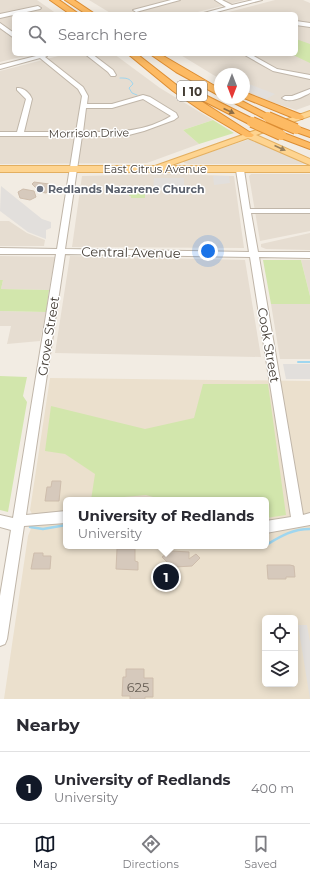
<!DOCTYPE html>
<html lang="en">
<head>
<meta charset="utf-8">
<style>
  :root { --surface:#fff; --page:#f2f2f3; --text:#2b2b33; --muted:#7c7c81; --line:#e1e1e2; --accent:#111827 }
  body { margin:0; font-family:Montserrat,sans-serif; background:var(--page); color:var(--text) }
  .controls { position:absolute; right:12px; bottom:12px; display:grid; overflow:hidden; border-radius:6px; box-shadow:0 2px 10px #0003 }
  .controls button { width:36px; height:36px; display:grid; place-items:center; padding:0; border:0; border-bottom:1px solid var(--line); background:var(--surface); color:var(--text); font:20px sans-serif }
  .compass { position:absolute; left:214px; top:68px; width:36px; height:36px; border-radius:50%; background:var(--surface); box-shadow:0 2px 10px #0003; rotate:180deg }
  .you { position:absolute; left:208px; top:251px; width:14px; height:14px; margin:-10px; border:3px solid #fff; border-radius:50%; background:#1a73e8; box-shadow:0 0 0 6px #1a73e833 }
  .badge { display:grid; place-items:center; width:26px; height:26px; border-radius:50%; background:var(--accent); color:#fff; font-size:13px; font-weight:700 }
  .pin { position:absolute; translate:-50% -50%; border:2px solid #fff; box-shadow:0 1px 4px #0006 }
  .popup { position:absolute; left:63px; top:497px; width:206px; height:52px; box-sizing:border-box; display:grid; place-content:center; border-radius:6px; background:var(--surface); filter:drop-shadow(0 1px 3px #0005); font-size:13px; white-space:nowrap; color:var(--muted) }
  .popup b { font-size:15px; color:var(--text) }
  .popup::after { content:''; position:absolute; left:50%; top:100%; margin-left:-8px; border:8px solid transparent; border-top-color:var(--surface) }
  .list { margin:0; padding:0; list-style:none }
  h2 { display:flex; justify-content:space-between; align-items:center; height:52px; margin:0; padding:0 16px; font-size:17px }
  h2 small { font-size:13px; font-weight:400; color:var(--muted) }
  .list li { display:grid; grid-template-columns:26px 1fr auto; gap:12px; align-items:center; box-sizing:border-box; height:72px; padding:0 16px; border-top:1px solid var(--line) }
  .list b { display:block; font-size:15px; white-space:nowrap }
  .list p { margin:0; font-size:13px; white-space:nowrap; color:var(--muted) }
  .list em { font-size:13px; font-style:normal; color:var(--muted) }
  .icon { flex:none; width:22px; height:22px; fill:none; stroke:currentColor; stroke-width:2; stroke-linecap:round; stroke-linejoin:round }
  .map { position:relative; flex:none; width:310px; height:699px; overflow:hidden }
  .search { position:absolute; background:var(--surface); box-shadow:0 2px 10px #0003; left:12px; right:12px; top:12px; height:44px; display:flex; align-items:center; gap:10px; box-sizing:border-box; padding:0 14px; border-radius:6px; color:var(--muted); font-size:15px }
  .sheet { height:124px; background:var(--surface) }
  nav { display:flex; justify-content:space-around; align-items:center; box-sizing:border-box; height:56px; border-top:1px solid var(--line); background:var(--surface); font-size:11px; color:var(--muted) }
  nav a { display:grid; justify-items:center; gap:2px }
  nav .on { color:var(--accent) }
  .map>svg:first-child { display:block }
  .residential { fill:#e6ddd1 }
  .education { fill:#ebe0cd; fill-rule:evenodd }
  .green { fill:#d2e6ac }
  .parking { fill:#e2dfdc }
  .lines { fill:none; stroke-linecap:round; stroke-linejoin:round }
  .stream-far2 { stroke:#9fd6ef; stroke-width:1 }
  .stream-far1 { stroke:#9fd6ef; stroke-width:2 }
  .stream { stroke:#9fd6ef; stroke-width:2.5 }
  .building { fill:#d6c9bc; stroke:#cebdac }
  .minor-casing { stroke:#c0b6a9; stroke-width:2 }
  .major-casing { stroke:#e3af60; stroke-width:2 }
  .highway-casing { stroke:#dc8d33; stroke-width:2 }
  .minor { fill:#fff; fill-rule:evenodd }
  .major { fill:#fed490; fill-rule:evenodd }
  .highway { fill:#fdba63; fill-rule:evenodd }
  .highway-bridge-casing { stroke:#dc8d33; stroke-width:12; stroke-linecap:butt }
  .highway-bridge { stroke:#fdba63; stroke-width:10 }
  .oneway { fill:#8d6e47 }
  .oneway2 { fill:#97805d }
  .worship-dot { fill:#6b7280; stroke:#fff; stroke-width:1.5 }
  .labels { text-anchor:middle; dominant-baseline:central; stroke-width:3; stroke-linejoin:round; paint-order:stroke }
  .far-street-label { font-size:11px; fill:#433c34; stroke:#fff }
  .far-worship-label { font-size:11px; font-weight:bold; fill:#5b616d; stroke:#fff; text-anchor:start }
  .shield { fill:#fff; stroke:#7b7671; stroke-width:1 }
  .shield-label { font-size:12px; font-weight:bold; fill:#433c34 }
  .street-label { font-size:13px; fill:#433c34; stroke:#fff }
  .near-number-label { font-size:13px; fill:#685f56 }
</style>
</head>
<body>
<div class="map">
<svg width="310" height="699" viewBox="0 0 310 699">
  <rect width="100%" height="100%" fill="#f2ece3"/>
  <path class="residential" d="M 0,0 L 37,0 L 57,14 L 14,14 L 14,54 L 33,54 L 0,62 Z
    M 89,0 L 245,0 L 190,14 L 112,14 Z
    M 275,0 L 303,0 L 310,3 L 310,105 L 296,110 L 265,100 L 244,91 L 244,74 L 220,74 L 220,79 L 179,54 L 296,54 L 296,14 L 221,14 Z
    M 66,54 L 114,54 L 160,88 L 213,120 L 183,130 L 199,144 L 147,163 L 0,164 L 0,71 Z
    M 250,139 L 308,164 L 188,164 L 184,163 L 183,161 Z
    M 170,174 L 234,176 L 244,248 L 72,247 L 82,176 Z
    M 251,174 L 310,174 L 310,231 L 260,241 L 249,176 Z
    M 0,221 L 9,221 L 27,233 L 45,240 L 44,246 L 0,246 Z
    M 310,233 L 310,250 L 266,249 L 261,247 L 261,244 Z
    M 0,256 L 55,257 L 49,290 L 1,289 L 3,280 L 0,280 Z
    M 70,256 L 245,260 L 261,357 L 55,353 Z
    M 301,260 L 310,260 L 310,296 Z
    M 271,304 L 310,304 L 310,359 L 280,359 Z
    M 0,311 L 46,312 L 40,341 L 7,344 L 11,326 L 0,326 Z"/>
  <path class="education" d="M 50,378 L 310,381 L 310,699 L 4,699 L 28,536 L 32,526 L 32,514 L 30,510 ZM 66,500 L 266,500 L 266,546 L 66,546 ZM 265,618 L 295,618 L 295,684 L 265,684 Z"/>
  <path class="green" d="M 296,39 L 310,44 L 310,63 L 291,54 L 296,54 Z
    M 213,120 L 234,133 L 199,144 L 183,130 Z
    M 130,188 L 145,188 L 145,198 L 131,198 L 131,196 L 129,196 Z
    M 263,260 L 301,260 L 310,296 L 310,304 L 271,304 Z
    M 0,280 L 3,280 L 1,289 L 49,290 L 46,312 L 0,311 Z
    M 0,376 L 27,377 L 23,396 L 27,402 L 8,512 L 0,510 Z
    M 203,384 L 268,384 L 286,515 L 266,518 L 266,500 L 164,500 L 146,495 L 91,500 L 95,474 L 65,454 L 45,451 L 51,406 L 145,429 L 194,418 Z"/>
  <path class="parking" d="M 244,84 L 249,84 L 275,94 L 266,99 L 244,89 Z
    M 213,176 L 229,176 L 230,183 L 214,185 Z
    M 154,178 L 184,178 L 184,190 L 153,190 Z
    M 1,186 L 42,219 L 51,222 L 51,228 L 46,230 L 46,239 L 28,232 L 0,211 Z
    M 283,364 L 310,364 L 310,379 L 286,379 Z
    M 298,625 L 307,625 L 310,642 L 310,699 Z"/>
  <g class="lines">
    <path class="stream-far2" d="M 120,78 C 126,78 130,78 133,84 L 129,88 L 132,93 L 137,95"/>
    <path class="stream-far1" d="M 298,362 L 310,362"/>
    <path class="stream" d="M 30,527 L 43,529 L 66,525
      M 266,545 C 281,536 292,529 310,529
      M 257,546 L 260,546"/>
  </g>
  <path class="building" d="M 34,182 L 49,184 L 50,190 L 46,193 L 40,192 L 32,184 Z
    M 23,189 L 34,191 L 36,197 L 30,200 L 20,198 L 18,192 Z
    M 52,481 L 61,481 L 59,501 L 45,501 L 47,487 L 51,487 Z
    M 117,549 L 135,549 L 135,561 L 138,562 L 138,570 L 116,569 Z
    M 171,551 L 189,552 L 189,559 L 196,554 L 200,558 L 192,566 L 175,567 L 171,566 L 162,557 Z
    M 34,553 L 43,553 L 43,556 L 51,556 L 50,569 L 31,569 Z
    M 267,565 L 290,565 L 294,566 L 295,577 L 286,577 L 286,579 L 268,579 Z
    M 126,669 L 144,669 L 144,678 L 153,678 L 153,697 L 145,697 L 145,699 L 130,699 L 130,696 L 122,696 L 123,677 L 126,677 Z"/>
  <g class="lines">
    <defs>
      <path id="minor" d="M 171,0 L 180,0 L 136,12 L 133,10 Z
        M 215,0 L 222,0 L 232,5 L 253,0 L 262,0 L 209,14 L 200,14 L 226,7 Z
        M 38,6 L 41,8 L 40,9 L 0,18 L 0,14 Z
        M 296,21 L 310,23 L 310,27 L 296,25 Z
        M 0,23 L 14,33 L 14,38 L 0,28 Z
        M 35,54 L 47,54 L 47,56 L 45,57 L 83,87 L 88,96 L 87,104 L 112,104 L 143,95 L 150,97 L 176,113 L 178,117 L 174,120 L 144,131 L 125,136 L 82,136 L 65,249 L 249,252 L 236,170 L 240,168 L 244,170 L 250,209 L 310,209 L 310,213 L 251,213 L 258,252 L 310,252 L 310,258 L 259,257 L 303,515 L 310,513 L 310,525 L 266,533 L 266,521 L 291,517 L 250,257 L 65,254 L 26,515 L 66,511 L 66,523 L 24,526 L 7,639 L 5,644 L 0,646 L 0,596 L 11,530 L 0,527 L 0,515 L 13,518 L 56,254 L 0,254 L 0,248 L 57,249 L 75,136 L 0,136 L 0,132 L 17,132 L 26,99 L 17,90 L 17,88 C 23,87 30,93 32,99 L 24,132 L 76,132 L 82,96 L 78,89 L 40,58 L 0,69 L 0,65 L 36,56 ZM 143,99 L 171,116 C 143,133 115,132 83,132 L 86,108 L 112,108 Z
        M 85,54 L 92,54 L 113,70 L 116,75 L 115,76 L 111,76 L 108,72 Z
        M 243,54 L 250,54 L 277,69 L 310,75 L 310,79 L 273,71 Z
        M 310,89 L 310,93 C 302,97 290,104 282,98 L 285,96 L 292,96 Z"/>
      <path id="major" d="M 310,111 L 310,116 L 256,135 L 310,159 L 310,165 L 248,138 L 169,166 L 310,166 L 310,172 L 0,172 L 0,166 L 155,166 Z"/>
      <path id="highway" d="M 50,0 L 59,0 L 79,14 L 70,14 Z
        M 65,0 L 74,0 L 95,14 L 86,14 Z
        M 128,54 L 137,54 L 179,87 L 254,135 L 252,137 L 246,137 L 202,111 L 173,91 Z
        M 150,54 L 160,54 L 220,89 L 220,96 L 176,72 Z
        M 199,92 L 255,120 L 257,122 L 255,124 L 249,124 L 196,97 L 195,95 L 196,93 Z
        M 244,92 L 302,115 L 304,117 L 302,119 L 296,119 L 244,98 Z
        M 225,98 L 236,98 L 273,117 L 271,119 L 265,119 Z
        M 296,126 L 310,131 L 310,137 L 293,131 L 291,129 Z
        M 281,132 L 310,143 L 310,149 L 278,137 L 276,135 Z"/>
    </defs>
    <use href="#minor" class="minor-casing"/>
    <use href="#major" class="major-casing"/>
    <use href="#highway" class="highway-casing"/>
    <use href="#minor" class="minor"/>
    <use href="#major" class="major"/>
    <use href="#highway" class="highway"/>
    <defs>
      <path id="highway-bridge" d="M 268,117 L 296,129
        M 252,122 L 281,135"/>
    </defs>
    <use href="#highway-bridge" class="highway-bridge-casing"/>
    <use href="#highway-bridge" class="highway-bridge"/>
  </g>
  <defs><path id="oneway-solid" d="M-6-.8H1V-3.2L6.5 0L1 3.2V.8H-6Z"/></defs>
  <use class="oneway" href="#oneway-solid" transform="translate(229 111) rotate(25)"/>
  <use class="oneway2" href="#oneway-solid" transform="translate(280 148) rotate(24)"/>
  <circle class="worship-dot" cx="40" cy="189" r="4"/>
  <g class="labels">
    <g class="far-street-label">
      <text transform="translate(89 133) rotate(-1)">Morrison Drive</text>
      <text x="155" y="169">East Citrus Avenue</text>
    </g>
    <g class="far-worship-label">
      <text x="48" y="189">Redlands Nazarene Church</text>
    </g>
    <rect class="shield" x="177" y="81" width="30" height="20" rx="3"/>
    <g class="shield-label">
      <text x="192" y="91">I 10</text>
    </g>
    <g class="street-label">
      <text transform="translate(131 252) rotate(1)">Central Avenue</text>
      <text transform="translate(48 336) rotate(-81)">Grove Street</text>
      <text transform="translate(269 345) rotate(80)">Cook Street</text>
    </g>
    <g class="near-number-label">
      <text x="138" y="687">625</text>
    </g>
  </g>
</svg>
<div class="controls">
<button><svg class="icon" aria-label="locate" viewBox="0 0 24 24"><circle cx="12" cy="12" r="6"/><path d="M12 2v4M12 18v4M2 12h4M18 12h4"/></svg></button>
<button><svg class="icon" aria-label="layers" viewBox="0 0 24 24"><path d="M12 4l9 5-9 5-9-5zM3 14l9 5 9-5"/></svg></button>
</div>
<svg class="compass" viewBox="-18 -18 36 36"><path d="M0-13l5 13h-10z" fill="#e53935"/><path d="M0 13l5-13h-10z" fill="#7c7c81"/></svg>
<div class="you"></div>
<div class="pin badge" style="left:166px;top:577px">1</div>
<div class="popup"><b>University of Redlands</b>University</div>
<div class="search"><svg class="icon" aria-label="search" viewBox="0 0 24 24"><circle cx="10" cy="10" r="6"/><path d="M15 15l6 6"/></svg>Search here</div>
</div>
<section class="sheet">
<h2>Nearby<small></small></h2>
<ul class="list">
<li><span class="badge">1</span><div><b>University of Redlands</b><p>University</p></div><em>400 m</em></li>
</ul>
</section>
<nav>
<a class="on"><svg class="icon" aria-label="map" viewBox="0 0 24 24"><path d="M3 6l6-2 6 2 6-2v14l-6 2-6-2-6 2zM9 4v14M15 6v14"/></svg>Map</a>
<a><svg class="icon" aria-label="directions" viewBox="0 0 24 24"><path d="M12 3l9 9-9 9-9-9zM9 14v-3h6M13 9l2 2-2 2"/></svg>Directions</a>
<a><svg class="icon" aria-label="saved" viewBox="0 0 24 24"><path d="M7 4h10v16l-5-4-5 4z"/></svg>Saved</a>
</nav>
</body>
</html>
